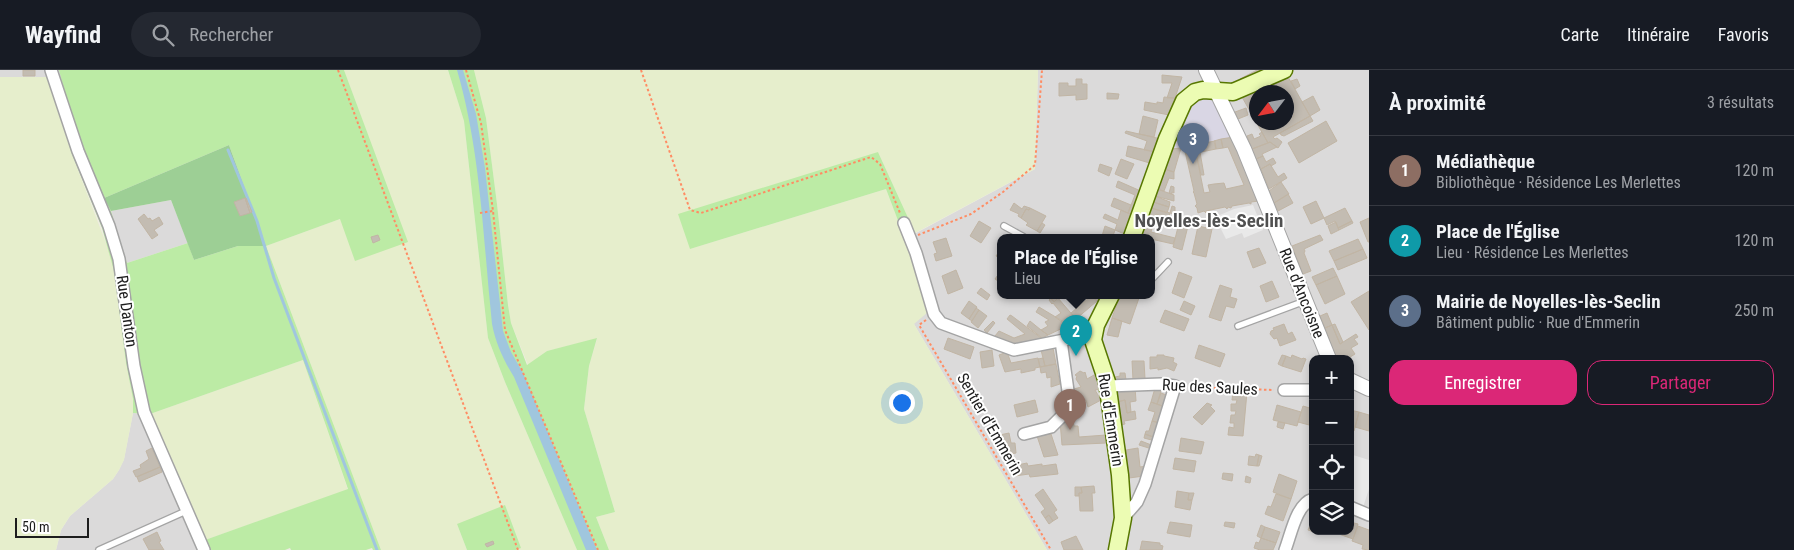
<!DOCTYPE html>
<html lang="fr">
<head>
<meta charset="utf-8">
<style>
  :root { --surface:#171b24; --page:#242831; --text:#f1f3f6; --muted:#9ea1a6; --line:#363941; --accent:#db2777 }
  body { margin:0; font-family:"Roboto Condensed",sans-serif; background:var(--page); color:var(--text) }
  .controls { position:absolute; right:15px; bottom:15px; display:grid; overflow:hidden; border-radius:10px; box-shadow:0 2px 8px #0003 }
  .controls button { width:45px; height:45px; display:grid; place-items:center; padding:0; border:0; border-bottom:1px solid var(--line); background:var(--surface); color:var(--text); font:25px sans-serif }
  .compass { position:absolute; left:1249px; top:15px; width:45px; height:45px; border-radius:50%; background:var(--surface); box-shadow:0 2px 8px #0003; rotate:238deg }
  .scale { position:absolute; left:15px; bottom:12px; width:74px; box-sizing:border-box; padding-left:5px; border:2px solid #1d1d1d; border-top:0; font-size:14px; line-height:18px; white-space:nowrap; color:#1d1d1d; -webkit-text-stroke:4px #fff; paint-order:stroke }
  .you { position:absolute; left:901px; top:332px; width:18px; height:18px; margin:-12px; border:4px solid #fff; border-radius:50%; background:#1a73e8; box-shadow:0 0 0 8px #1a73e833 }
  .badge { display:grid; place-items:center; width:32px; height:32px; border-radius:50%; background:var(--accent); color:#fff; font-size:16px; font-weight:700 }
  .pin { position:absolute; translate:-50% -41px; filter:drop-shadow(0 1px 2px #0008) }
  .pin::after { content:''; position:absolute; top:26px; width:18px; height:15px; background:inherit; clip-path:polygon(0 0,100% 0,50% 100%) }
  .popup { position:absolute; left:997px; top:164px; width:158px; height:65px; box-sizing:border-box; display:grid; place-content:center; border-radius:10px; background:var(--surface); filter:drop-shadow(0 1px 4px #0005); font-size:16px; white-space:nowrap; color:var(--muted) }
  .popup b { font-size:19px; color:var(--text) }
  .popup::after { content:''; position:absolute; left:50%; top:100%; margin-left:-10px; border:10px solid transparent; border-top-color:var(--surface) }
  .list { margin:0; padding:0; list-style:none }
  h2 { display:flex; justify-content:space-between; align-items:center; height:65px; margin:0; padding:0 20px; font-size:21px }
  h2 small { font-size:16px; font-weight:400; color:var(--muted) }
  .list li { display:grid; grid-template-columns:32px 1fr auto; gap:15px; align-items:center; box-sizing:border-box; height:70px; padding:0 20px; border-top:1px solid var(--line) }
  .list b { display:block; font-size:19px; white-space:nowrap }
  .list p { margin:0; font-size:16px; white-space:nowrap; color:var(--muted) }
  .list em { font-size:16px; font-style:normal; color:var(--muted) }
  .actions { display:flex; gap:10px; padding:15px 20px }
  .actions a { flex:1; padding:11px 0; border:1px solid var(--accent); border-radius:15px; text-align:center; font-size:18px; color:var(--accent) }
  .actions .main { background:var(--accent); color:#fff }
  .icon { flex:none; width:28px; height:28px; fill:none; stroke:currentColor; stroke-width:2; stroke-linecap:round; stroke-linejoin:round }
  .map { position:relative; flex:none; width:1369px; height:480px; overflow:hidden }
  header { display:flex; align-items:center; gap:30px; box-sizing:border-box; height:70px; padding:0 25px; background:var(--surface); border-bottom:1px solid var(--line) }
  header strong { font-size:24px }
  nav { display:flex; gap:28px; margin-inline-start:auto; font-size:18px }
  .search { width:350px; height:45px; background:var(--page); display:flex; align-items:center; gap:12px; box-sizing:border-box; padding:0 18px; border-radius:28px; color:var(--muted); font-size:19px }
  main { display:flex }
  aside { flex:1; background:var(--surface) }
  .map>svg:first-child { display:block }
  .residential { fill:#dbdada; fill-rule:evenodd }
  .farmland { fill:#e6eecc }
  .grass { fill:#bceba5; fill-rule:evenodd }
  .forest { fill:#9dcf95 }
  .parking { fill:#e9e9e9 }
  .plaza { fill:#d9d6e4 }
  .water { fill:#a0c6de }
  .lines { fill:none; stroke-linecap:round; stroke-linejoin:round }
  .stream { stroke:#a0c6de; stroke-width:3 }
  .building { fill:#c3bcb2; stroke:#c1b5a4; fill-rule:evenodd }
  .service-casing { stroke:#a4a4a4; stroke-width:8 }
  .minor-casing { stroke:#a4a4a4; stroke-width:14 }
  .tertiary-casing { stroke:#a4a4a4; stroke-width:16 }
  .secondary-casing { stroke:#577701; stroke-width:19 }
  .path { stroke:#ff8c63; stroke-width:2; stroke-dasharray:2.5 2.5; stroke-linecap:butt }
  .service { stroke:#fff; stroke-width:5.5 }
  .minor { stroke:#fff; stroke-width:11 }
  .tertiary { stroke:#fff; stroke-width:14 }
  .secondary { stroke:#ecfcb3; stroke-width:16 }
  .labels { text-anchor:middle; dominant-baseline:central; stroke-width:4; stroke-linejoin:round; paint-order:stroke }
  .street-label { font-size:16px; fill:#1d1d1d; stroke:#fff }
  .quarter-label { font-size:19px; font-weight:bold; fill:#505050; stroke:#fff }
</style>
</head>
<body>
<header>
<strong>Wayfind</strong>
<div class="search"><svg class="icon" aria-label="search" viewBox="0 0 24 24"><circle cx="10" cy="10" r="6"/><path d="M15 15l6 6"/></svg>Rechercher</div>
<nav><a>Carte</a><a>Itinéraire</a><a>Favoris</a></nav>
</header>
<main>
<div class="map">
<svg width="1369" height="480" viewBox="0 0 1369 480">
  <rect width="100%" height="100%" fill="#eeece2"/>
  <path class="residential" d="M 0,0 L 129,0 L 55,25 L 48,7 L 0,7 Z
    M 1038,0 L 1369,0 L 1369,480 L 1047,480 L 914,254 L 905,169 L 1035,99 ZM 1256,22 L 1286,22 L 1286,52 L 1256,52 ZM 1001,167 L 1151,167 L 1151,225 L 1001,225 ZM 1313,289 L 1350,289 L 1350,461 L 1313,461 Z
    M 171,130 L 188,173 L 127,193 L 111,141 Z
    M 133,343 L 150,344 L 210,480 L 56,480 L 61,460 L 70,446 L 113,409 L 119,400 L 124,389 Z"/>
  <path class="farmland" d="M 344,0 L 448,0 L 464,51 L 488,268 L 505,312 L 577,480 L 516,480 L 521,478 L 457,454 L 467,480 L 381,480 L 266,176 L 340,149 L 407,172 Z
    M 474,0 L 1038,0 L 1035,99 L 915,163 L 878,82 L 690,179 L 886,119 L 905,169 L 928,242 L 914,254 L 1047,480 L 609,480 L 596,447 L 615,442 L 584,339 L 589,296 L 597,269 L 547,281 L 528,295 L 511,253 L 508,235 L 497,134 L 486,48 Z
    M 0,7 L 48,7 L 71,82 L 109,181 L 114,201 L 126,293 L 133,329 L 133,343 L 124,390 L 119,400 L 113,409 L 70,446 L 61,460 L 56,480 L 0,480 Z
    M 303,290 L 348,420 L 205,470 L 150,344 Z"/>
  <path class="grass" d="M 59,0 L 344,0 L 408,172 L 355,191 L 340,149 L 266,176 L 381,480 L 373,480 L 372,478 L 366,480 L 291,480 L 290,478 L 285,480 L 210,480 L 205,470 L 348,419 L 303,290 L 150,344 L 133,343 L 133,329 L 126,293 L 114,201 L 102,158 L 71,82 L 55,25 L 65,23 ZM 229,75 L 266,176 L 238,176 L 194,190 L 188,173 L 127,193 L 111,141 L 104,128 Z
    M 448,0 L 474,0 L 486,48 L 497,134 L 508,235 L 511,253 L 527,295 L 547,281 L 597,268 L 589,296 L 584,339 L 615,442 L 596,447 L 609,480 L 577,480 L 505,312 L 488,268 L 464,51 Z
    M 878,82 L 915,163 L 905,169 L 886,119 L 690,179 L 678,144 Z
    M 505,435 L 521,478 L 516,480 L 467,480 L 457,454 Z"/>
  <path class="forest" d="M 229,75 L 266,176 L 238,176 L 194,190 L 171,130 L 111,141 L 104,128 Z"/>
  <path class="parking" d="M 1253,135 L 1263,160 L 1244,168 L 1242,163 L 1226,169 L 1215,147 L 1234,139 Z
    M 1350,384 L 1369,390 L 1369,419 L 1363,437 L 1350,433 Z"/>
  <path class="plaza" d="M 1207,28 L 1214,32 L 1234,67 L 1171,79 L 1184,43 L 1192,35 Z"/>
  <path class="water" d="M 457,0 L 463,0 L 476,44 L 485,98 L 503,261 L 511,282 L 523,303 L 597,480 L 586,480 L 514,307 C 503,289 496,274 492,254 C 483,169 481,82 457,0 Z"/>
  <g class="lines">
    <path class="stream" d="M 228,80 L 257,151 L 274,208 L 377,480"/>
  </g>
  <path class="building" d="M 23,0 L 35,0 L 35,6 L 23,6 Z
    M 1257,0 L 1269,0 L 1245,12 L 1240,9 Z
    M 1162,5 L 1182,7 L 1175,28 L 1167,28 L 1172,13 L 1162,13 Z
    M 1287,5 L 1310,46 L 1273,67 L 1275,69 L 1277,68 L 1282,72 L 1278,78 L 1270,72 L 1268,73 L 1242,27 ZM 1278,17 L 1281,22 L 1286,22 L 1286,32 L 1294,46 L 1286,50 L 1286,52 L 1282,52 L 1270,60 L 1266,52 L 1256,52 L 1256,37 L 1252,29 L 1256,27 L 1256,22 L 1267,22 Z
    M 1076,9 L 1082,9 L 1082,14 L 1087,14 L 1087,29 L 1076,30 L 1076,25 L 1059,26 L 1059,13 L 1068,13 L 1068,16 L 1076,16 Z
    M 1297,9 L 1300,16 L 1295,19 L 1291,11 Z
    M 1107,23 L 1119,24 L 1118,29 L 1107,29 Z
    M 1313,26 L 1320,40 L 1310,46 L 1302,32 Z
    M 1164,27 L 1175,28 L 1169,45 L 1144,40 L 1145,32 L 1157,34 L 1157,32 L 1163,33 Z
    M 1246,38 L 1248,45 L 1238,49 L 1235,42 Z
    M 1143,46 L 1158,50 L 1154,67 L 1139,64 Z
    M 1310,46 L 1313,51 L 1284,66 L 1281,65 L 1280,63 Z
    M 1326,51 L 1337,71 L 1299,93 L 1288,73 Z
    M 1126,61 L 1161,69 L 1156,82 L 1144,80 L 1147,71 L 1125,63 Z
    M 1262,62 L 1268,73 L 1252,79 L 1247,66 L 1252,64 L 1254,69 L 1261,66 L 1259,64 Z
    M 1234,67 L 1259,131 L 1251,132 L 1251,134 L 1249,133 L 1232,136 L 1231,138 L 1228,137 L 1227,139 L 1225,137 L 1206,141 L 1206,143 L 1204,141 L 1198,143 L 1197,138 L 1195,136 L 1197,134 L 1194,123 L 1193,122 L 1194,121 L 1184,77 L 1215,71 L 1216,79 L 1196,83 L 1204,123 L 1210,122 L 1208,115 L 1214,114 L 1224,113 L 1226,119 L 1244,115 L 1228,77 L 1223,78 L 1221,69 Z
    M 1221,69 L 1223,78 L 1216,79 L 1214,71 Z
    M 1270,72 L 1277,77 L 1262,84 L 1263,86 L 1256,89 L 1252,79 Z
    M 1128,76 L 1156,82 L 1153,94 L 1126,86 Z
    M 1181,78 L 1174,102 L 1164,99 L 1171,79 Z
    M 1200,82 L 1204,105 L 1201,105 L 1196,83 Z
    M 1263,86 L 1266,92 L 1273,88 L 1276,93 L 1271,96 L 1270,94 L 1261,99 L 1256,89 Z
    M 1121,89 L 1134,94 L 1127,109 L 1115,104 Z
    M 1100,94 L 1112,98 L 1109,106 L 1098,101 Z
    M 1270,94 L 1278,107 L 1284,103 L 1287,108 L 1269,119 L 1261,99 Z
    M 1164,99 L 1174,102 L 1174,109 L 1169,108 L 1164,121 L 1157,119 Z
    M 1118,111 L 1143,122 L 1135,146 L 1128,143 L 1135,125 L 1116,117 Z
    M 1281,112 L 1289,124 L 1274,133 L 1269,121 Z
    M 1171,116 L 1174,117 L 1174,123 L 1172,122 L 1172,124 L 1169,123 Z
    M 1157,119 L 1174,125 L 1174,131 L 1155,126 Z
    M 1288,124 L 1293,133 L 1278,141 L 1274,133 Z
    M 1155,126 L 1170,132 L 1169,137 L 1153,132 Z
    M 245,128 L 246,128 L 252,142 L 250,143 Z
    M 245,128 L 250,143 L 240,146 L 234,132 Z
    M 1114,128 L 1131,135 L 1128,143 L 1111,136 Z
    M 1316,131 L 1324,148 L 1311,154 L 1303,137 Z
    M 1153,132 L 1169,137 L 1167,143 L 1151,138 Z
    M 1014,133 L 1022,139 L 1024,136 L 1030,138 L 1029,140 L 1026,139 L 1021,148 L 1018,146 L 1019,144 L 1010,140 Z
    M 1172,136 L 1175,137 L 1175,144 L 1170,143 Z
    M 1030,138 L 1046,146 L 1037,161 L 1026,155 L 1028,153 L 1021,148 L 1026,139 L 1029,140 Z
    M 1151,138 L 1170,143 L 1168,149 L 1156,144 L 1151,162 L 1175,168 L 1173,174 L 1151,169 L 1151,167 L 1141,167 Z
    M 1345,138 L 1352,151 L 1338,158 L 1335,151 L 1327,155 L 1324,148 Z
    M 1121,140 L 1132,145 L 1127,165 L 1115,160 L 1117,154 L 1103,148 L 1105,144 L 1118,150 Z
    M 144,144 L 148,149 L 150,148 L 152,151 L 159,147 L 163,154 L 154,160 L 158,165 L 152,169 L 138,149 Z
    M 1369,148 L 1369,172 L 1368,172 L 1360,152 Z
    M 979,151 L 991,158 L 981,173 L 970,166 Z
    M 1352,151 L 1353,153 L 1339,160 L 1338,158 Z
    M 1336,152 L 1339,160 L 1331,164 L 1328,156 Z
    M 1042,153 L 1045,155 L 1040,163 L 1037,161 Z
    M 1179,153 L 1188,156 L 1182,180 L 1173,177 Z
    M 1105,156 L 1115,160 L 1113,166 L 1117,167 L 1103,167 L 1102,166 Z
    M 1198,156 L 1212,159 L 1206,187 L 1192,184 Z
    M 378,165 L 380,170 L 373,173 L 371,167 Z
    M 1320,165 L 1323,170 L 1304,179 L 1305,181 L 1304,183 L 1311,201 L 1303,204 L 1292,176 Z
    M 946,168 L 952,186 L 936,191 L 934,184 L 937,183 L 933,172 Z
    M 1358,169 L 1363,179 L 1334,191 L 1329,181 Z
    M 1259,178 L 1266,193 L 1253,198 L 1247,182 Z
    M 1001,179 L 1001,189 L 996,186 Z
    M 1363,179 L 1367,188 L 1338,200 L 1334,191 Z
    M 1333,198 L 1337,206 L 1316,215 L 1312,207 Z
    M 956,200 L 963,218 L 948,224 L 942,206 Z
    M 1000,202 L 1001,203 L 1001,213 L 995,209 Z
    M 1179,202 L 1192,207 L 1184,228 L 1172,223 Z
    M 1337,206 L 1345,224 L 1325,234 L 1316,215 Z
    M 1272,211 L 1279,227 L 1266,232 L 1260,216 Z
    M 1220,215 L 1232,219 L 1230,227 L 1237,229 L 1234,238 L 1226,236 L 1221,251 L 1209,247 Z
    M 981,218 L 990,225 L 987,230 L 977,223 Z
    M 1369,221 L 1369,260 L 1351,232 Z
    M 1048,225 L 1061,225 L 1054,232 Z
    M 1091,225 L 1102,225 L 1097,231 Z
    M 1120,225 L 1140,225 L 1130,254 L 1112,248 Z
    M 1091,226 L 1097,231 L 1076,249 L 1071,243 Z
    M 1051,228 L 1054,232 L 1058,228 L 1076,249 L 1070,254 L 1068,252 L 1065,254 L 1055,247 L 1061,243 L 1053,233 L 1052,234 L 1049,230 Z
    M 969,231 L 977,237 L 969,249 L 961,243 Z
    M 1184,231 L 1195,236 L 1191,245 L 1180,240 Z
    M 1039,237 L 1064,252 L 1067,256 L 1048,265 L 1041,260 L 1048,256 L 1045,252 L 1049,250 L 1036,242 Z
    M 976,238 L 979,240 L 972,251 L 969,249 Z
    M 979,240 L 987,246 L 978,258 L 971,252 Z
    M 1165,240 L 1189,249 L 1184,261 L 1160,252 Z
    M 1327,243 L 1332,255 L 1325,258 L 1320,246 Z
    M 1010,245 L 1012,246 L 1041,268 L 1020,275 L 1012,274 L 995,266 L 999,261 L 1014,268 L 1025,264 L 1007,249 Z
    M 1112,248 L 1122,251 L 1118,267 L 1107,265 Z
    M 993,251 L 995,253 L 987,263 L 984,260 Z
    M 1030,251 L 1041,260 L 1048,265 L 1042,268 L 1027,256 Z
    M 1284,254 L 1288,264 L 1292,262 L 1296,270 L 1280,276 L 1277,268 L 1274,269 L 1270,264 L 1271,261 L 1274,260 L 1273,258 Z
    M 1335,254 L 1343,272 L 1340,274 L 1332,255 Z
    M 1332,255 L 1340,274 L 1356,264 L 1358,267 L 1354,269 L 1358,274 L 1351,278 L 1355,284 L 1347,289 L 1338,289 L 1334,282 L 1325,258 Z
    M 948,268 L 974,277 L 970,289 L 944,279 Z
    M 1199,275 L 1225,284 L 1220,297 L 1195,288 Z
    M 1053,278 L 1056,294 L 1045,296 L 1041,280 Z
    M 992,280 L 994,296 L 982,298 L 980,282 Z
    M 1007,282 L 1011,293 L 1038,288 L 1040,297 L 1035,298 L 1035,300 L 1021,303 L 1021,299 L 1005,302 L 999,285 Z
    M 1157,285 L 1164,285 L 1164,286 L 1174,288 L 1173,292 L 1177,294 L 1174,301 L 1167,298 L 1158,300 L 1158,298 L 1150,299 L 1150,287 L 1157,287 Z
    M 1282,285 L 1286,286 L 1282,296 L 1278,294 Z
    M 1292,285 L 1302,289 L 1303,288 L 1306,289 L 1301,302 L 1282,296 L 1286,286 L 1291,288 Z
    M 1043,288 L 1045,296 L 1040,297 L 1038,289 Z
    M 1132,291 L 1144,291 L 1145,309 L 1133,310 Z
    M 1056,294 L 1060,314 L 1051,317 L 1051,307 L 1047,308 L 1046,302 L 1041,303 L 1040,297 Z
    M 1080,301 L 1084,303 L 1085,302 L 1087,309 L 1094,305 L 1095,309 L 1098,309 L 1100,317 L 1101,319 L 1095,320 L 1101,330 L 1088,337 L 1086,330 L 1080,332 L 1074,322 L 1074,319 L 1081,317 L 1076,309 L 1077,306 L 1075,305 Z
    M 1120,303 L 1125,303 L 1126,310 L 1118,311 L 1115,308 L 1115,307 L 1120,306 Z
    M 1135,317 L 1136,331 L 1130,332 L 1131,342 L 1127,343 L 1125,330 L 1117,332 L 1116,322 L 1118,319 Z
    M 1155,318 L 1162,318 L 1157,334 L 1151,332 Z
    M 1233,322 L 1247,322 L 1243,366 L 1228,365 L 1229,357 L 1234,358 L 1234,353 L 1230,353 L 1231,345 L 1235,345 L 1236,341 L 1231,341 L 1231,334 L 1236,334 L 1237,330 L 1232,330 Z
    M 1161,323 L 1169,326 L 1165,337 L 1157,334 Z
    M 1035,330 L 1038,342 L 1017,347 L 1014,335 Z
    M 1125,330 L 1127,343 L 1135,341 L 1136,349 L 1124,351 L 1125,354 L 1121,355 L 1117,332 Z
    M 1151,332 L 1165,337 L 1160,353 L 1152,351 L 1155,342 L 1148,340 Z
    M 1207,333 L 1212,335 L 1210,336 L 1215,341 L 1202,355 L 1193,347 Z
    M 1277,335 L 1301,342 L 1297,356 L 1273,350 Z
    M 1303,336 L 1313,339 L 1313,356 L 1298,352 Z
    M 1350,340 L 1359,342 L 1354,361 L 1350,360 Z
    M 1359,342 L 1369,345 L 1369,361 L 1355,357 Z
    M 1073,350 L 1074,356 L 1078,356 L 1079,367 L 1106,365 L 1107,373 L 1062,375 L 1060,351 Z
    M 1152,351 L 1160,353 L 1156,368 L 1145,364 L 1146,361 L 1149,361 Z
    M 1278,352 L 1285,353 L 1283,359 L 1277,357 Z
    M 1009,363 L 1011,373 L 1015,373 L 1016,383 L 1002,386 L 1000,376 L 997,376 L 995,366 Z
    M 1051,364 L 1058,385 L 1044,387 L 1037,366 Z
    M 1145,364 L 1156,368 L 1155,371 L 1144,368 Z
    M 1181,368 L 1204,372 L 1201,384 L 1179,381 Z
    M 1141,371 L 1154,376 L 1152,379 L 1139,375 Z
    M 152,378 L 160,397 L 136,407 L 133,401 L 141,398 L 140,395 L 149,389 L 146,381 Z
    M 1138,378 L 1140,397 L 1147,396 L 1144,406 L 1129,408 L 1126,380 Z
    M 1256,384 L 1259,385 L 1257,396 L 1248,395 L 1249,386 L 1255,387 Z
    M 1259,385 L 1262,386 L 1259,396 L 1257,396 Z
    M 1175,388 L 1196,391 L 1194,402 L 1173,399 Z
    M 1027,393 L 1028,396 L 1042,394 L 1042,396 L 1056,394 L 1058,404 L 1030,407 L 1029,404 L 1015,406 L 1013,396 Z
    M 160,397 L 162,402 L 139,412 L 137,407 Z
    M 1223,403 L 1233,404 L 1232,411 L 1222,409 Z
    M 1279,404 L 1297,411 L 1291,429 L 1273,422 Z
    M 1246,406 L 1251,408 L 1250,413 L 1245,412 Z
    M 1094,416 L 1095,423 L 1092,423 L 1093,441 L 1080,441 L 1079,423 L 1082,423 L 1081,417 Z
    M 1075,417 L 1081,417 L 1082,423 L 1079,423 L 1079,426 L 1075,426 Z
    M 1043,419 L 1057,440 L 1054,442 L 1058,448 L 1053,451 L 1049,445 L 1045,448 L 1041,442 L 1045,439 L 1035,425 Z
    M 1177,421 L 1189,423 L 1188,430 L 1192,430 L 1190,440 L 1175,437 Z
    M 1189,423 L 1194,423 L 1192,430 L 1188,430 Z
    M 1276,424 L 1291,429 L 1283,451 L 1265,444 L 1268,436 L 1271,437 Z
    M 1049,445 L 1053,451 L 1049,454 L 1045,448 Z
    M 1313,448 L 1313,461 L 1318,461 L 1317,463 L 1308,460 Z
    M 1170,452 L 1192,455 L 1190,467 L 1167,463 Z
    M 1225,452 L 1235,453 L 1234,458 L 1224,456 Z
    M 1350,452 L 1358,454 L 1353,469 L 1333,462 L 1350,461 Z
    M 1261,455 L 1265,457 L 1261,468 L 1257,466 Z
    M 1358,456 L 1369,460 L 1369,480 L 1362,479 L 1363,475 L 1352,471 Z
    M 1265,457 L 1280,462 L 1276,473 L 1261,468 Z
    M 157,462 L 161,471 L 159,472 L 164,480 L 149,480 L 143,469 Z
    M 1076,466 L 1083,480 L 1064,480 L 1061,472 Z
    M 1261,468 L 1276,473 L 1273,480 L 1260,480 L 1254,478 L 1256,472 L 1259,473 Z
    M 493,471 L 494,474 L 487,477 L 485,474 Z
    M 1142,471 L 1160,473 L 1160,475 L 1163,476 L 1162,480 L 1140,480 Z"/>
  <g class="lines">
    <defs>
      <path id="service" d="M 1004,156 L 1024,167
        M 1151,210 L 1168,192
        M 1238,256 L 1305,231
        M 99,480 L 186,441"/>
      <path id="minor" d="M 51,0 L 78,81 L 109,156 L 119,189 L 134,296 L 144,342 L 204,480
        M 904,153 L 916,183 L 934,244 L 941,253 L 1014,280 L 1094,264
        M 1108,316 L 1161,314 L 1175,316 L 1145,414 L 1137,432 L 1123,448
        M 1284,320 L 1313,320
        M 1024,364 L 1051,357 L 1061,347 L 1067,338 L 1069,328 L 1061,271
        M 1350,437 L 1369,445
        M 1285,480 C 1291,465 1296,434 1313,429"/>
      <path id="tertiary" d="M 1206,0 L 1244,79 L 1329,289
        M 1350,310 L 1369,319"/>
      <path id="secondary" d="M 1132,167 L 1167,69 L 1184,31 L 1195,22 L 1203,20 L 1233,22 L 1284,0
        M 1111,225 L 1096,255 L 1093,270 L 1107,312 L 1120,405 L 1123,448 L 1117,480"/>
    </defs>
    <use href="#service" class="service-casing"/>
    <use href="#minor" class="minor-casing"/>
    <use href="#tertiary" class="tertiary-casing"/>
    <use href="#secondary" class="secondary-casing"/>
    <path class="path" d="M 338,0 L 518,480
      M 466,0 L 481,53 L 493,141 L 505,260 L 598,480
      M 641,0 L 690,140 L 701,143 L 871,87 L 880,94 L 900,143
      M 480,143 L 493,141
      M 918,165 L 971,144 L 1003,122 L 1035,95 L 1042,0
      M 926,250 L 919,255 L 1051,480
      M 1184,317 L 1274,320"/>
    <use href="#service" class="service"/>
    <use href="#minor" class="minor"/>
    <use href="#tertiary" class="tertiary"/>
    <use href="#secondary" class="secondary"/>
  </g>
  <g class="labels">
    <g class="street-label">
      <text transform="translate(1302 223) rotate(68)">Rue d'Ancoisne</text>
      <text transform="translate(127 241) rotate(82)">Rue Danton</text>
      <text transform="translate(1210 317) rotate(3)">Rue des Saules</text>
      <text transform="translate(1111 350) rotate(81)">Rue d'Emmerin</text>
      <text transform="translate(990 354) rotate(60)">Sentier d'Emmerin</text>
    </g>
    <g class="quarter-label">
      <text x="1209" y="150">Noyelles-lès-Seclin</text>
    </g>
  </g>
</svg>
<div class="controls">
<button>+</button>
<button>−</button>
<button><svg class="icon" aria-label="locate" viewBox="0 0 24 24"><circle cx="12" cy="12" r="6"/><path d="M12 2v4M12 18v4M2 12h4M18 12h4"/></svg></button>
<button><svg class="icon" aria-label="layers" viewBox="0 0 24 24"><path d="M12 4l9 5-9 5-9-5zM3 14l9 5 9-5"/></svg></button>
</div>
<svg class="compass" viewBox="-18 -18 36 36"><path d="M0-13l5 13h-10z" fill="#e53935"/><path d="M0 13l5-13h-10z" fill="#9ea1a6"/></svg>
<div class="scale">50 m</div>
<div class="you"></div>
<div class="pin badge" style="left:1070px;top:360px;background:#8d6e63">1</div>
<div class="pin badge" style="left:1076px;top:286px;background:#0f9aa8">2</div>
<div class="popup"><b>Place de l'Église</b>Lieu</div>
<div class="pin badge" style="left:1193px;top:94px;background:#5c6f8a">3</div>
</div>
<aside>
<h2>À proximité<small>3 résultats</small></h2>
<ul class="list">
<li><span class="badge" style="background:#8d6e63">1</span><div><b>Médiathèque</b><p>Bibliothèque · Résidence Les Merlettes</p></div><em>120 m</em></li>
<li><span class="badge" style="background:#0f9aa8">2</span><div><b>Place de l'Église</b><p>Lieu · Résidence Les Merlettes</p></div><em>120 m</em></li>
<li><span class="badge" style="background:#5c6f8a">3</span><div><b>Mairie de Noyelles-lès-Seclin</b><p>Bâtiment public · Rue d'Emmerin</p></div><em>250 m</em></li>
</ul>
<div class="actions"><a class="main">Enregistrer</a><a>Partager</a></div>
</aside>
</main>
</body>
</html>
